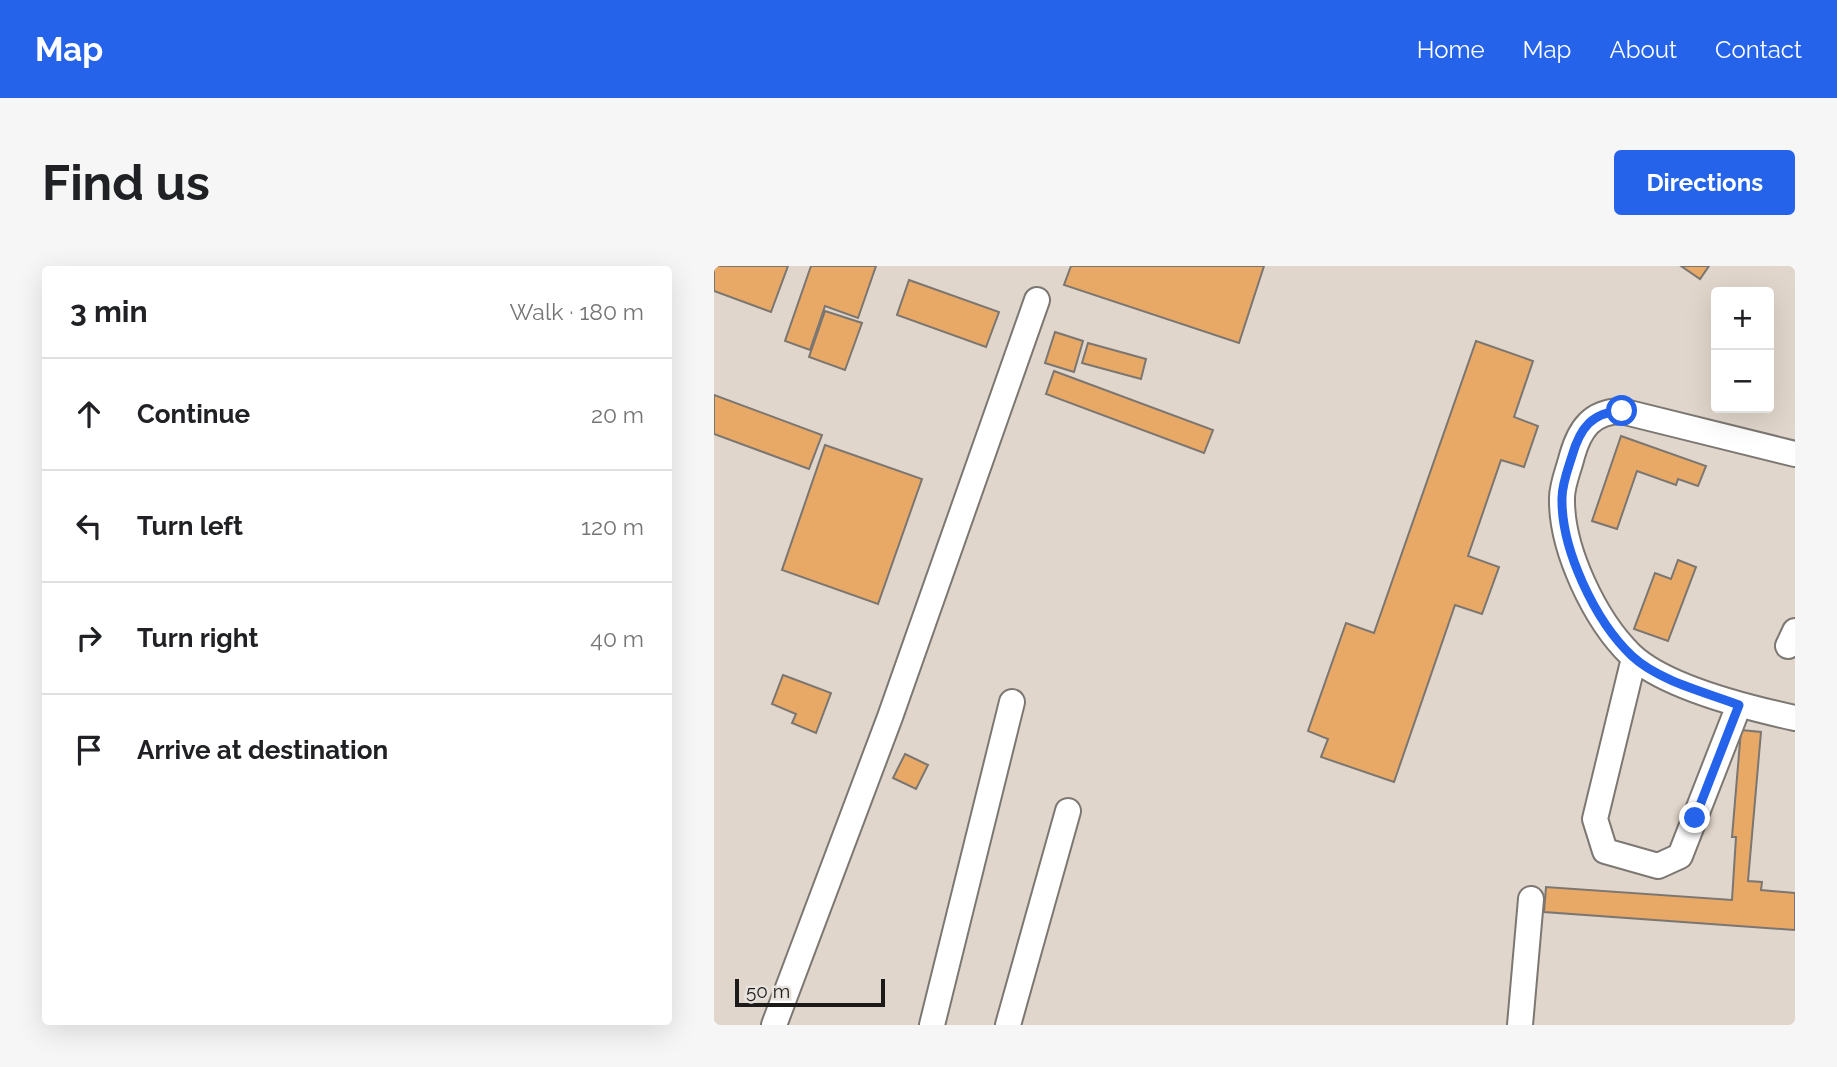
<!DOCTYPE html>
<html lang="en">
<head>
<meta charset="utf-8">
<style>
  :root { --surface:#fff; --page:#f6f6f6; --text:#202124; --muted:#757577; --line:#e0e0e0; --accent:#2563eb }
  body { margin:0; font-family:Raleway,sans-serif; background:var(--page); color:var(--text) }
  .controls { position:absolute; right:21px; top:21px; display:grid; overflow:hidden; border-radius:7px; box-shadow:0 7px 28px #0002 }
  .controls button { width:63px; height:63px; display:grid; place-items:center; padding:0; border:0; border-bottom:2px solid var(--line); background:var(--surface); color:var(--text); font:35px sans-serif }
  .scale { position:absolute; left:21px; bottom:18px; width:150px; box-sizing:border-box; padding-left:7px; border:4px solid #1d1b19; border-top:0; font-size:19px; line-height:24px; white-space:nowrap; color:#1d1b19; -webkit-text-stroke:5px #e7e2dd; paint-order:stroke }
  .stop { position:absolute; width:21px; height:21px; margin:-16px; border:5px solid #2563eb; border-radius:50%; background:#fff }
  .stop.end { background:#2563eb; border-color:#fff; box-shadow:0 2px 7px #0008 }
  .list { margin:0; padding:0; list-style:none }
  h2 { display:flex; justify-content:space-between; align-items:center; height:91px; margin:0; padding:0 28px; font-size:30px }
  h2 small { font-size:23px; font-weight:400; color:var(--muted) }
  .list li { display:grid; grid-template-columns:46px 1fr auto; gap:21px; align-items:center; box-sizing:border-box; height:112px; padding:0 28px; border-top:2px solid var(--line) }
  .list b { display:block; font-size:26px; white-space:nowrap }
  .list em { font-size:23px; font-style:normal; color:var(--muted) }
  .icon { flex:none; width:38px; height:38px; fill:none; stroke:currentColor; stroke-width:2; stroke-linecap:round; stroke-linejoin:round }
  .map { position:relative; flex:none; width:1081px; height:759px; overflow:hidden; border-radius:7px }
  header { display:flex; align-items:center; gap:42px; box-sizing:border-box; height:98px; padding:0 35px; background:var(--accent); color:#fff }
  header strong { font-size:33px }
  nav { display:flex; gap:38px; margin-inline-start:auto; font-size:24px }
  .intro { display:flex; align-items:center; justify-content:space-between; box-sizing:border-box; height:168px; padding:0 42px }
  h1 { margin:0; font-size:49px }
  .button { padding:18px 32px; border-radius:7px; background:var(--accent); color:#fff; font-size:24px; font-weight:700 }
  main { display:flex; gap:42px; padding:0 42px }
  aside { flex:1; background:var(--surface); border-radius:7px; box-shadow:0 7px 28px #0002 }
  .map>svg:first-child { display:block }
  .built { fill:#e1d6cb; fill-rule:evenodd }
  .building { fill:#e8a966; stroke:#7b7671; stroke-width:2 }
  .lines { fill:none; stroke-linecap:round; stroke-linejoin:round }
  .minor-casing { stroke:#7c7772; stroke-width:28 }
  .minor { stroke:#fff; stroke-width:24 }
  .route { stroke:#2563eb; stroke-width:9 }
</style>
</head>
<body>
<header>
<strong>Map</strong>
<nav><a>Home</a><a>Map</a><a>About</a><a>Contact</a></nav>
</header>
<div class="intro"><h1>Find us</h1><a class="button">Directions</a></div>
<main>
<aside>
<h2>3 min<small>Walk · 180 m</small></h2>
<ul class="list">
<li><svg class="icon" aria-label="ahead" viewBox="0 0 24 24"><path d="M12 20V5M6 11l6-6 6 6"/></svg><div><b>Continue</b></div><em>20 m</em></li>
<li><svg class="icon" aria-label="left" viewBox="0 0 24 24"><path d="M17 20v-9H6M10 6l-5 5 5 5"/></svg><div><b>Turn left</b></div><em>120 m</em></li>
<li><svg class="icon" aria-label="right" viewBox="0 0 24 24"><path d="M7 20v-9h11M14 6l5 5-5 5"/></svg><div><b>Turn right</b></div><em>40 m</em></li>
<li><svg class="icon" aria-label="arrive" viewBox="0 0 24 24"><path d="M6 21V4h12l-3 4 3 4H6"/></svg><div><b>Arrive at destination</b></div></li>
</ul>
</aside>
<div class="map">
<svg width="1081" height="759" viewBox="0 0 1081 759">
  <rect width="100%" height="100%" fill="#e7e2dd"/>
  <path class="built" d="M 0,0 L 1081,0 L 1081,759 L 0,759 ZM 1002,26 L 1055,26 L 1055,142 L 1002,142 Z"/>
  <path class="building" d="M 0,0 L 74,0 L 57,46 L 0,25 Z
    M 97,0 L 162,0 L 144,52 L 111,40 L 96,84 L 71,75 Z
    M 357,0 L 550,0 L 525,77 L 350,19 Z
    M 967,0 L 995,0 L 986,13 Z
    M 195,14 L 285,46 L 272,81 L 183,49 Z
    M 111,45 L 148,57 L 131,104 L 95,91 Z
    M 341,66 L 369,75 L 360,106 L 331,97 Z
    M 762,75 L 819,95 L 800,151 L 824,160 L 810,201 L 787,194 L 754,290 L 785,301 L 768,348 L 741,339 L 680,516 L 607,491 L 614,473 L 594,465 L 632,357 L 660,367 Z
    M 374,77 L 432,93 L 427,113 L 368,97 Z
    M 340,105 L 499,164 L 490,187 L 332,128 Z
    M 0,129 L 108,169 L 95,203 L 0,168 Z
    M 907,170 L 992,200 L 984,220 L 964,213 L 962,219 L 923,205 L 903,263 L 878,255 Z
    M 111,179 L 208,213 L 164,338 L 68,304 Z
    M 964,294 L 982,301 L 954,375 L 920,363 L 941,307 L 957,313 Z
    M 69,409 L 117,427 L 102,467 L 78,457 L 82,448 L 58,438 Z
    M 1027,464 L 1047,466 L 1034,615 L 1048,616 L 1047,624 L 1081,627 L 1081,664 L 830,646 L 832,621 L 1018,634 L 1022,571 L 1018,571 Z
    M 191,488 L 214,499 L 202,523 L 179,512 Z"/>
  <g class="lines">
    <defs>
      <path id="minor" d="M 1081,188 L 907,145 C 878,146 866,162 858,190 C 855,203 848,218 848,232 C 847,283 881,354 917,389 C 952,422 1035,442 1081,452
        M 1074,380 L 1081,365
        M 920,392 L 881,553 L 891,585 L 944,600 L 966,590 L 1025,439
        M 60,759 L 176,451 L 323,34
        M 218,759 L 298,436
        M 294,759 L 354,545
        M 806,759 L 817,633"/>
    </defs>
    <use href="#minor" class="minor-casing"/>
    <use href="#minor" class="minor"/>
  </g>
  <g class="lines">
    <path class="route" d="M 908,145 C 878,146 866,162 858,190 C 854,203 848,218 848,232 C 847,283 881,355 918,390 C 945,415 991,426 1025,439 L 981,552"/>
  </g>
</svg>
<div class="controls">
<button>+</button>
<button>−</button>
</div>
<div class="scale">50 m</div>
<div class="stop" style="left:908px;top:145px"></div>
<div class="stop end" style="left:981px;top:552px"></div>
</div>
</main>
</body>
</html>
